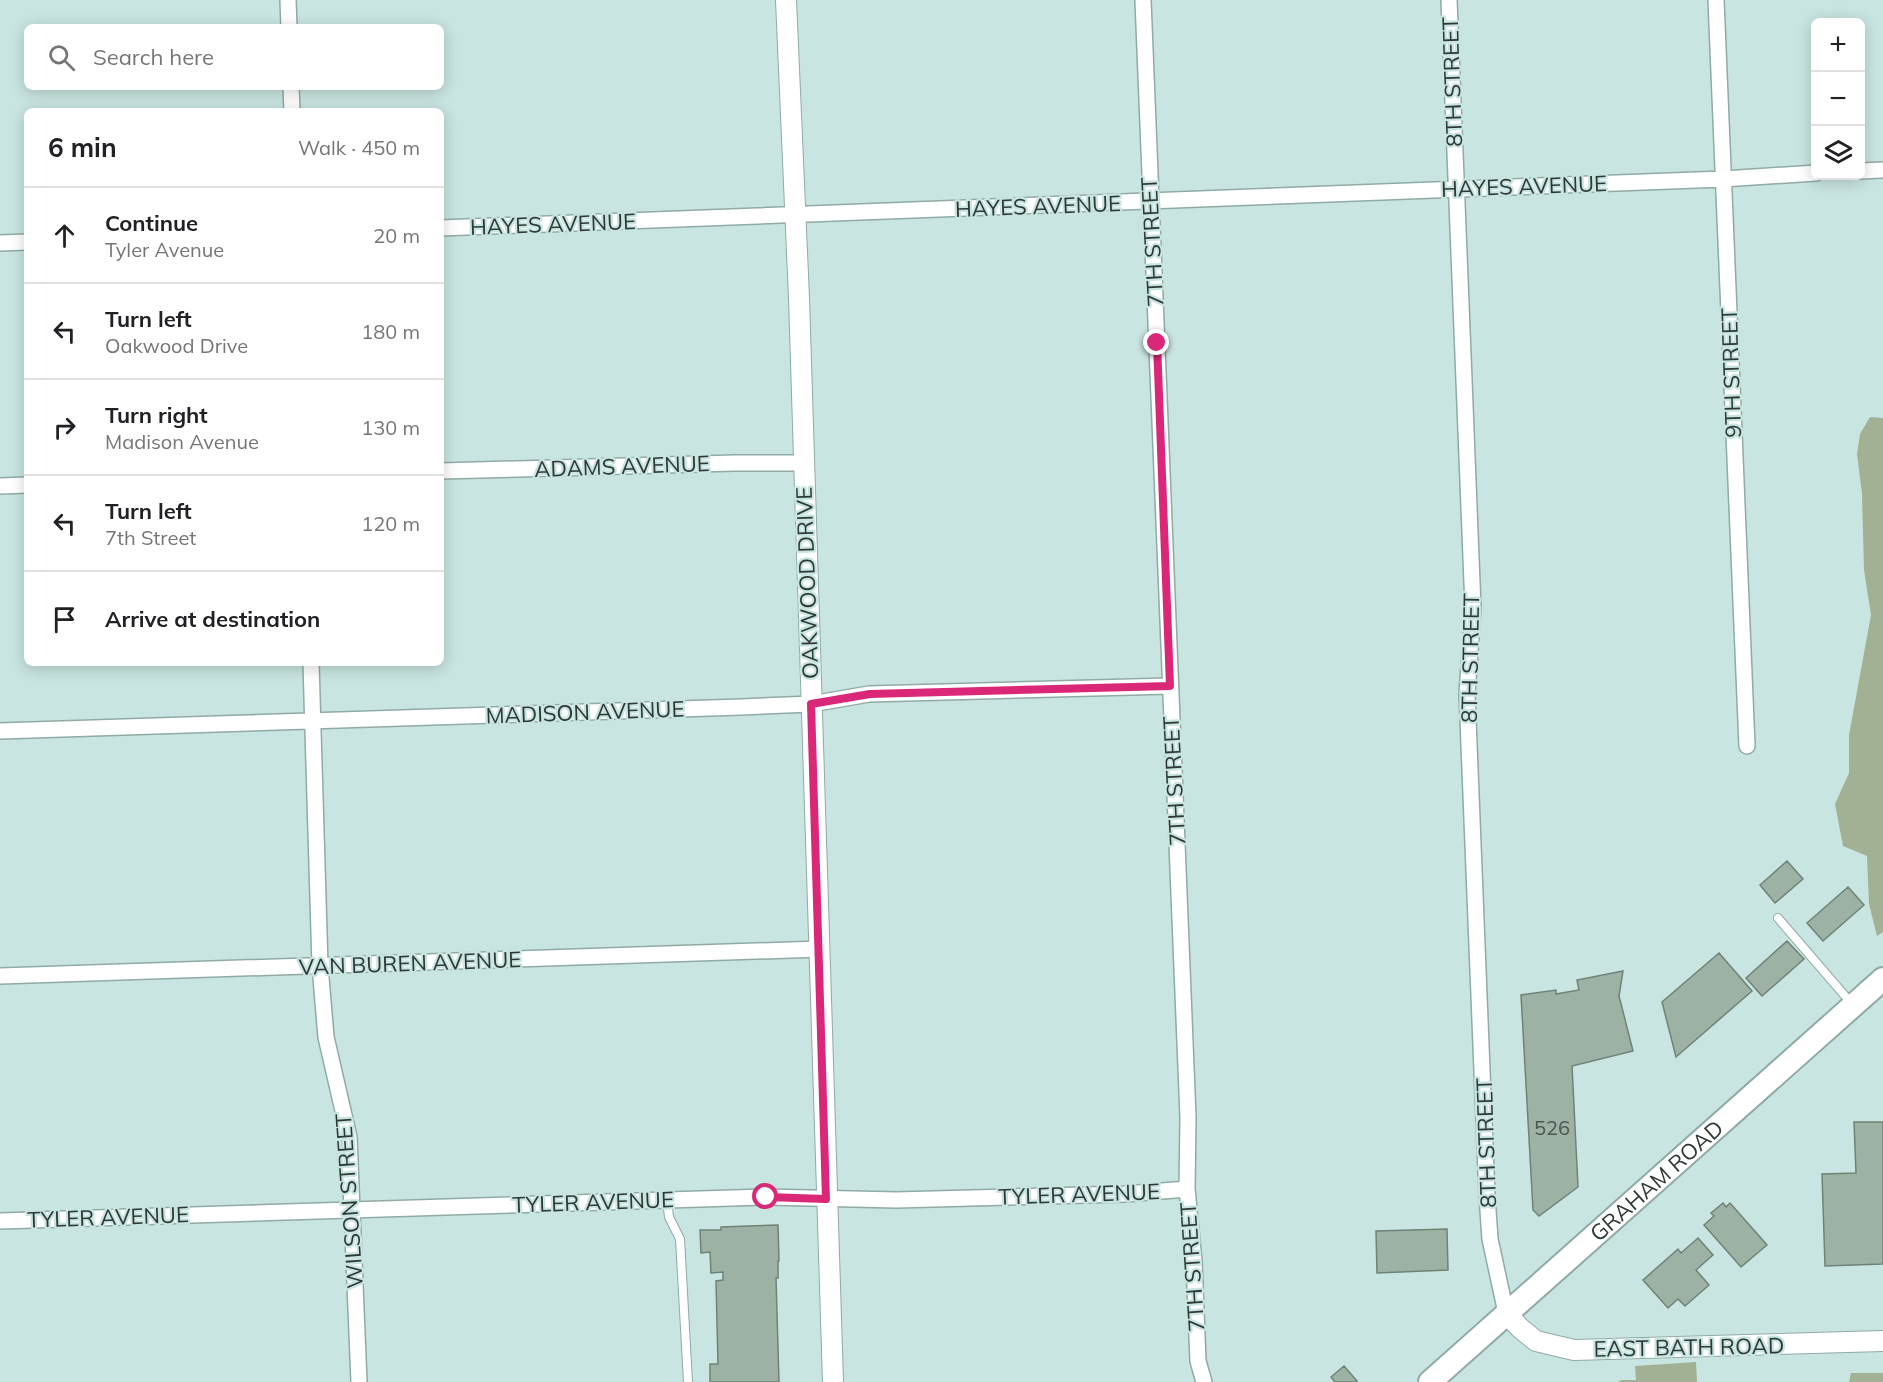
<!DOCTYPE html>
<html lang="en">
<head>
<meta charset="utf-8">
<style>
  :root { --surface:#fff; --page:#f2f2f2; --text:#202124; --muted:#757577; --line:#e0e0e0 }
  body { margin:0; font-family:Mulish,sans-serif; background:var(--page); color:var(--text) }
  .controls { position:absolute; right:18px; top:18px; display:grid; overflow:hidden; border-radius:9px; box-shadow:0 3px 15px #0003 }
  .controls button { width:54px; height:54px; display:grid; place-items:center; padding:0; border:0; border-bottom:2px solid var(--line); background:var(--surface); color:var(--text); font:30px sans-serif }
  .stop { position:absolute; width:18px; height:18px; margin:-14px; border:4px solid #db2777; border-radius:50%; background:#fff }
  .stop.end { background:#db2777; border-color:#fff; box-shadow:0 2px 6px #0008 }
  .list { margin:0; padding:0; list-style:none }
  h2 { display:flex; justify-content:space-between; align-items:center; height:78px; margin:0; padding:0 24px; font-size:26px }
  h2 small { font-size:20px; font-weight:400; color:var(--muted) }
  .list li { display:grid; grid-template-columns:39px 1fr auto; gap:18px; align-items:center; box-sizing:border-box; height:96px; padding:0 24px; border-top:2px solid var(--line) }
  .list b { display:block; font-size:22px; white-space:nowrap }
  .list p { margin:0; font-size:20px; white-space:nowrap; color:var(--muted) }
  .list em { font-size:20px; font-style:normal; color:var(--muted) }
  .icon { flex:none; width:33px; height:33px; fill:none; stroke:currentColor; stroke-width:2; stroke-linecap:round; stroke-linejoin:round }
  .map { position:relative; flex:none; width:1883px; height:1382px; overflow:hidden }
  .search { position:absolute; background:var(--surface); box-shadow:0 3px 15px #0003; left:24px; top:24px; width:420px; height:66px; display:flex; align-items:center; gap:15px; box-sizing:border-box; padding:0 21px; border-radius:9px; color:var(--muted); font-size:22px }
  .panel { position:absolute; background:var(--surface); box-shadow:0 3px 15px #0003; left:24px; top:108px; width:420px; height:558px; border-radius:9px }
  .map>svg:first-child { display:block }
  .green { fill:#a2b193 }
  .building { fill:#9db2a5; stroke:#6f8276; stroke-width:1.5 }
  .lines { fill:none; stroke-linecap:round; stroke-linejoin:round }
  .service-casing { stroke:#90aaa6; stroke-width:10 }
  .minor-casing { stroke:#90aaa6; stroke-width:18 }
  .tertiary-casing { stroke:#90aaa6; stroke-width:22 }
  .secondary-casing { stroke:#90aaa6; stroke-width:26 }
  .service { stroke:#fff; stroke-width:8 }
  .minor { stroke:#fff; stroke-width:15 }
  .tertiary { stroke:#fff; stroke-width:20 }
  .secondary { stroke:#fff; stroke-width:22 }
  .route { stroke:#db2777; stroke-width:8 }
  .labels { text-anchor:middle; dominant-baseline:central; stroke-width:4.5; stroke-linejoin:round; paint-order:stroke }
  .number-label { font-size:20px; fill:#495652 }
  .street-label { font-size:22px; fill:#2d3837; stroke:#c9e5e1 }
</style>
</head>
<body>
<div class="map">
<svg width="1883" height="1382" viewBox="0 0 1883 1382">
  <rect width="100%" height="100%" fill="#c9e5e1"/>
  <path class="green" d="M 1870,417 L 1883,418 L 1883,932 L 1877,936 L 1869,904 L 1867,856 L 1843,846 L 1835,804 L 1849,773 L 1849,735 L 1871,615 L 1864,570 L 1862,494 L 1857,454 L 1860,434 Z
    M 1696,1362 L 1697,1382 L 1617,1382 L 1622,1380 L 1636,1380 L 1635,1366 Z
    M 1851,1373 L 1883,1373 L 1883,1382 L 1849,1382 Z"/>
  <path class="building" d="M 1787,861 L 1803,879 L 1775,903 L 1760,885 Z
    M 1848,887 L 1864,905 L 1823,941 L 1807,923 Z
    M 1787,941 L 1804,959 L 1762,996 L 1746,978 Z
    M 1719,953 L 1752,991 L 1676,1057 L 1662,1002 Z
    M 1623,971 L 1619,996 L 1633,1051 L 1572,1066 L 1578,1187 L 1539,1216 L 1533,1210 L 1521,995 L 1556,990 L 1556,994 L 1579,990 L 1577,980 Z
    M 1854,1122 L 1883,1122 L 1883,1264 L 1825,1266 L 1822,1174 L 1856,1173 Z
    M 1723,1203 L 1726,1207 L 1730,1203 L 1767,1245 L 1741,1267 L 1704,1225 L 1714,1216 L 1711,1213 Z
    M 778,1225 L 779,1261 L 778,1261 L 778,1278 L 776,1278 L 779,1382 L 710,1382 L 710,1364 L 718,1364 L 716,1281 L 723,1280 L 723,1272 L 711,1273 L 710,1252 L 701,1253 L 700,1230 L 721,1230 L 721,1227 Z
    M 1447,1229 L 1448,1270 L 1377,1273 L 1376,1231 Z
    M 1698,1238 L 1713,1255 L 1696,1270 L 1709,1285 L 1685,1306 L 1678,1299 L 1668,1308 L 1643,1280 L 1678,1249 L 1681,1253 Z
    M 1344,1366 L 1357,1381 L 1356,1382 L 1335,1382 L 1331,1377 Z"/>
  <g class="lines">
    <defs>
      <path id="service" d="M 1778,918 L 1852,1004
        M 667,1200 L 669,1217 L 680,1239 L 688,1382"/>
      <path id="minor" d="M 288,0 L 289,27
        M 1143,0 L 1188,1117 L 1187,1189 L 1194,1261 L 1198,1361 L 1204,1382
        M 1449,0 L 1473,608 L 1467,694 L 1487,1196 L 1490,1239 L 1506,1313
        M 1716,0 L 1747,746
        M 291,87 L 292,111
        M 1860,171 L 1883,170
        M 441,228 L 1723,179 L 1816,173
        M 0,243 L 27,242
        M 441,471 L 735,463 L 803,463
        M 0,486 L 27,485
        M 311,663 L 320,966 L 326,1037 L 349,1137 L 359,1382
        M 0,731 L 741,707 L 811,704 L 869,694 L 1170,686
        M 0,976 L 820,949
        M 0,1221 L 766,1197 L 896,1200 L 1125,1194 L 1187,1189"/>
      <path id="tertiary" d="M 786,0 L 799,298 L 833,1382
        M 1506,1313 L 1520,1328 L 1536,1341 L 1574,1350 L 1883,1341"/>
      <g id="secondary">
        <path id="s1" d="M 1430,1382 L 1883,979"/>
      </g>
    </defs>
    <use href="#service" class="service-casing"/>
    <use href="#minor" class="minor-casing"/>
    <use href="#tertiary" class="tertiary-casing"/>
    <use href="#secondary" class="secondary-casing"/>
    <use href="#service" class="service"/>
    <use href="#minor" class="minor"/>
    <use href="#tertiary" class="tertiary"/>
    <use href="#secondary" class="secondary"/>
  </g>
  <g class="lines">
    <path class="route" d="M 766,1197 L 826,1199 L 811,704 L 870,694 L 1170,686 L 1157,343"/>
  </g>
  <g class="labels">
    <g class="number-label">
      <text x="1552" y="1127">526</text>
    </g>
    <g class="street-label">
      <text transform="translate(1452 82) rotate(-92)">8TH STREET</text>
      <text transform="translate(1524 186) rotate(-2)">HAYES AVENUE</text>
      <text transform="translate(1038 206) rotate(-2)">HAYES AVENUE</text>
      <text transform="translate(553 224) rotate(-2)">HAYES AVENUE</text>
      <text transform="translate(1152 242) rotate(-93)">7TH STREET</text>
      <text transform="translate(1731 373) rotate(-92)">9TH STREET</text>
      <text transform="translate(622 466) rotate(-2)">ADAMS AVENUE</text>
      <text transform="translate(807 583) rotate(-92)">OAKWOOD DRIVE</text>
      <text transform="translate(1470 658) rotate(-89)">8TH STREET</text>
      <text transform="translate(585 712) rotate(-2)">MADISON AVENUE</text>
      <text transform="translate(1174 781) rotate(-93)">7TH STREET</text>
      <text transform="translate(410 963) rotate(-2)">VAN BUREN AVENUE</text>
      <text transform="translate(1486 1143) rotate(-92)">8TH STREET</text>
      <text stroke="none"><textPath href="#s1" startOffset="303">GRAHAM ROAD</textPath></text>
      <text transform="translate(1079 1194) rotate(-2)">TYLER AVENUE</text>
      <text transform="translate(349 1201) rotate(-94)">WILSON STREET</text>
      <text transform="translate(593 1202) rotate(-2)">TYLER AVENUE</text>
      <text transform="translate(108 1217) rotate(-2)">TYLER AVENUE</text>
      <text transform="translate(1192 1267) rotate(-94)">7TH STREET</text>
      <text transform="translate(1689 1347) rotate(-1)">EAST BATH ROAD</text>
    </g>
  </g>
</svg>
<div class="controls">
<button>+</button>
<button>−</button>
<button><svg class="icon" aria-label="layers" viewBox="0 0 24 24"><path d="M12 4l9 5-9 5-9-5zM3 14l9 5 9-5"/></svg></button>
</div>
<div class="stop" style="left:766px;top:1197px"></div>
<div class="stop end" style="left:1157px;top:343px"></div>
<div class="search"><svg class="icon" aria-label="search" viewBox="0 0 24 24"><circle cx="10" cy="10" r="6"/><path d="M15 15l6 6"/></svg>Search here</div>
<section class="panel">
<h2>6 min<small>Walk · 450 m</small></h2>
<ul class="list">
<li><svg class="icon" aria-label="ahead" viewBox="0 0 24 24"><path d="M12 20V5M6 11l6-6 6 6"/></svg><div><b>Continue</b><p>Tyler Avenue</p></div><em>20 m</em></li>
<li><svg class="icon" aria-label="left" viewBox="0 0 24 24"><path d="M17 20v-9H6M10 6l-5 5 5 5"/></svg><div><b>Turn left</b><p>Oakwood Drive</p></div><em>180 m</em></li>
<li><svg class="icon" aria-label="right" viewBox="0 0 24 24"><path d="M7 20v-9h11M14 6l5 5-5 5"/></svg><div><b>Turn right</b><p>Madison Avenue</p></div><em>130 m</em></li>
<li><svg class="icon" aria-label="left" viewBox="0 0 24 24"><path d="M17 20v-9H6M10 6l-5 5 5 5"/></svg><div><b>Turn left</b><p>7th Street</p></div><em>120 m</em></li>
<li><svg class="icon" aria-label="arrive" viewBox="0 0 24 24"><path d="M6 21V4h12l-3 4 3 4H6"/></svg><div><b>Arrive at destination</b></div></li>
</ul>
</section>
</div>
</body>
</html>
